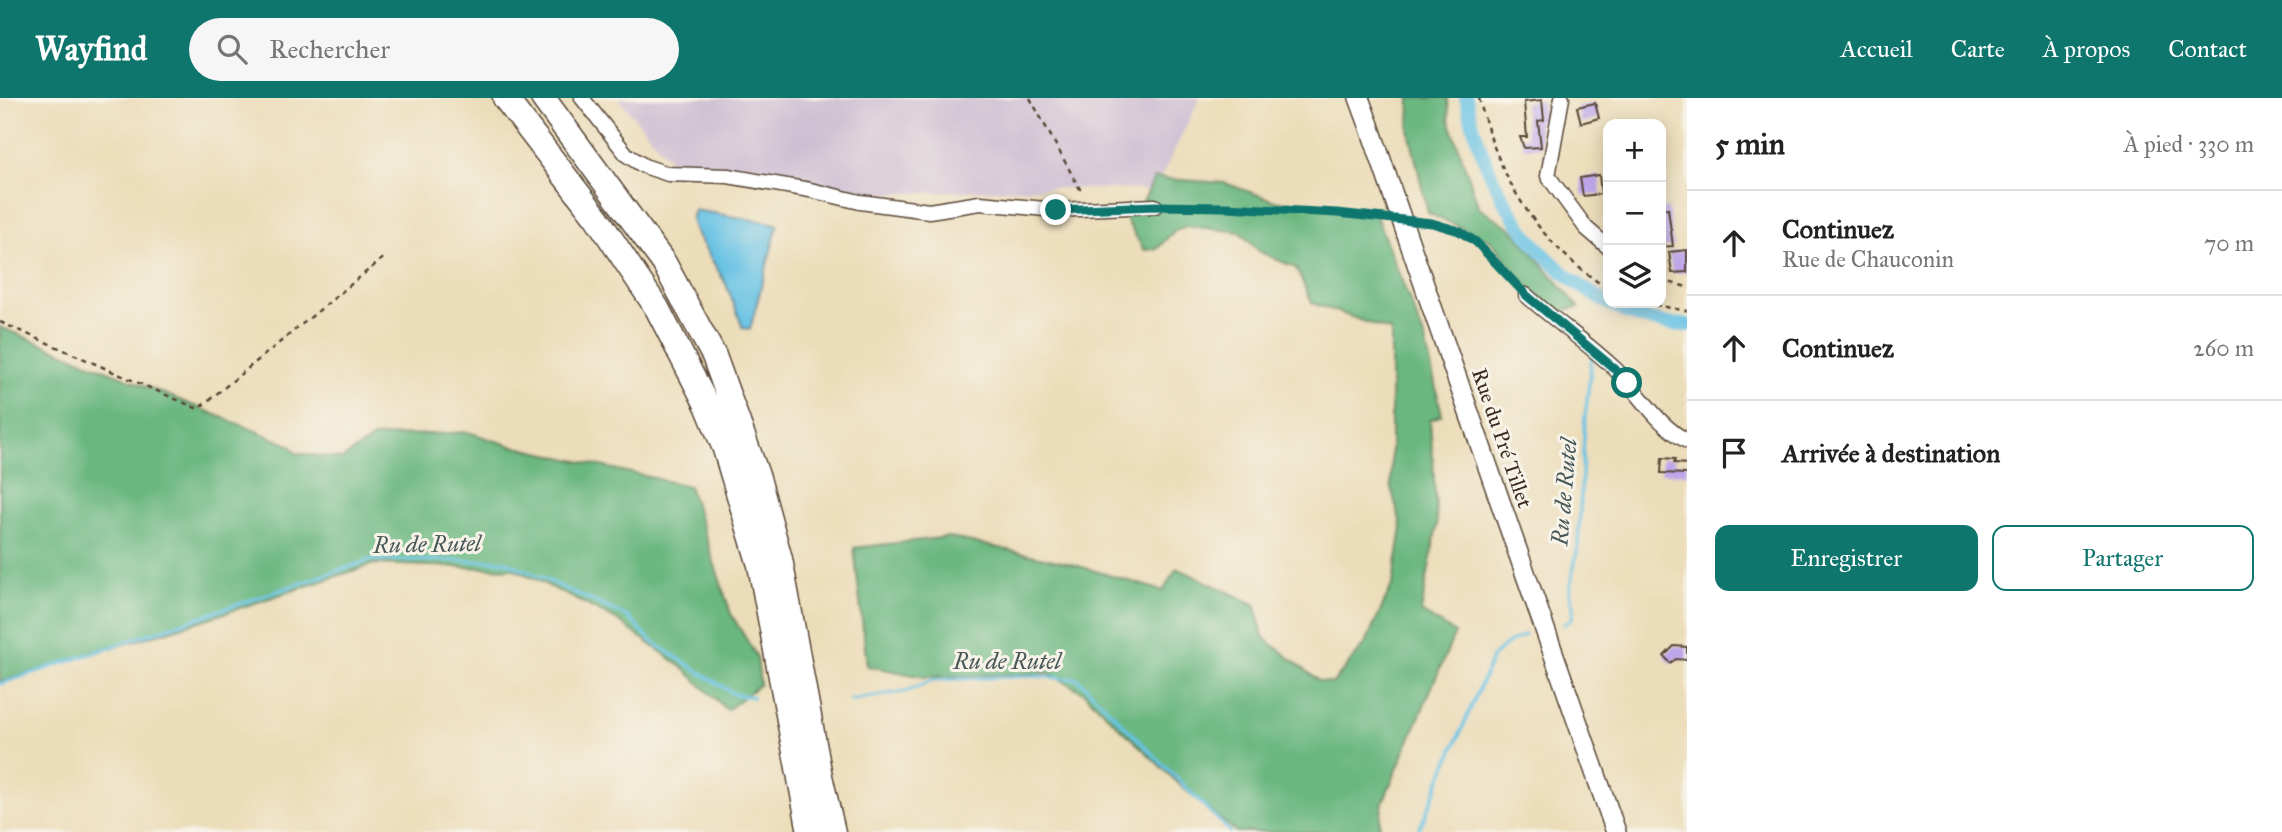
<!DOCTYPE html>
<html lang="fr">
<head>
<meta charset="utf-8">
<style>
  :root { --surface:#fff; --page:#f6f6f6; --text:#222; --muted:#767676; --line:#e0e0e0; --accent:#0f766e }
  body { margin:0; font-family:"IM FELL Great Primer",serif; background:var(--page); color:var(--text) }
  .controls { position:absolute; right:21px; top:21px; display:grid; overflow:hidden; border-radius:14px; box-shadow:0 4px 18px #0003 }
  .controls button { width:63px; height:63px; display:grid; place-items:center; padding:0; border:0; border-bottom:2px solid var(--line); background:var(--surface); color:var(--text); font:35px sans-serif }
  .stop { position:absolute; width:21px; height:21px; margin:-16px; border:5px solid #0f766e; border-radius:50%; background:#fff }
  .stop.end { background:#0f766e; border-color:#fff; box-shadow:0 2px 7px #0008 }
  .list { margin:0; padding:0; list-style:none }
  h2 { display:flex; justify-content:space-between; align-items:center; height:91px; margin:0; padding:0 28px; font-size:30px }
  h2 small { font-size:23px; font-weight:400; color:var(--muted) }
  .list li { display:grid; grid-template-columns:46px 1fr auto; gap:21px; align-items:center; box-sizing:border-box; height:105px; padding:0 28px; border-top:2px solid var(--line) }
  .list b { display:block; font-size:26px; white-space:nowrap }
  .list p { margin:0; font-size:23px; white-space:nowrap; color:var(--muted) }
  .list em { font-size:23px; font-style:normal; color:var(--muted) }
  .actions { display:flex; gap:14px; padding:21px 28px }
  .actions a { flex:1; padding:16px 0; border:2px solid var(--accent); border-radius:14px; text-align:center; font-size:24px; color:var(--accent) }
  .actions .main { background:var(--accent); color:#fff }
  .icon { flex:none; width:38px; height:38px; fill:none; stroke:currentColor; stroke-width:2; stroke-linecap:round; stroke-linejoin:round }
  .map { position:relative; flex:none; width:1687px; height:734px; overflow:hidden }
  header { display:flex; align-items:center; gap:42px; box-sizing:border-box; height:98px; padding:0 35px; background:var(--accent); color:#fff }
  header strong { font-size:33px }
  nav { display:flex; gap:38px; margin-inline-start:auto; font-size:24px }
  .search { width:490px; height:63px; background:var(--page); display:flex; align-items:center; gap:18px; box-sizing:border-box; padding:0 24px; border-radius:38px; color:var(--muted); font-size:26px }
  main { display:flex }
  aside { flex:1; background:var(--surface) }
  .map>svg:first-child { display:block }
  .industrial { fill:#cebed2 }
  .forest { fill:#6ab780; stroke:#52704f; stroke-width:2 }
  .water { fill:#67c2e4; stroke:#517681; stroke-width:2 }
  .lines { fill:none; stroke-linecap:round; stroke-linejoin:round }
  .stream { stroke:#67c2e4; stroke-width:3.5 }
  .canal { stroke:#67c2e4; stroke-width:14 }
  .building { fill:#bea6ea }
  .minor-casing { stroke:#564535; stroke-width:17 }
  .tertiary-casing { stroke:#564535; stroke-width:22 }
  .trunk-casing { stroke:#564535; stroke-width:27 }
  .path { stroke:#564535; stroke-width:2.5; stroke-dasharray:5 5; stroke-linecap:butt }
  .minor { stroke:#fff; stroke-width:14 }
  .tertiary { stroke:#fff; stroke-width:19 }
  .trunk { stroke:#fff; stroke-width:24 }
  .tertiary-bridge-casing { stroke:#564535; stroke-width:22; stroke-linecap:butt }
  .tertiary-bridge { stroke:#fff; stroke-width:19 }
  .route { stroke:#0f766e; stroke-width:9 }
  .labels { text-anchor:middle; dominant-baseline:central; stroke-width:6; stroke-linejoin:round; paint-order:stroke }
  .street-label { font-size:21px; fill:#3b2a1e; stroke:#f7f3e8 }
  .water-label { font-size:23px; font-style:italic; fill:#485859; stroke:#f7f3e8 }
</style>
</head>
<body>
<header>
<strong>Wayfind</strong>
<div class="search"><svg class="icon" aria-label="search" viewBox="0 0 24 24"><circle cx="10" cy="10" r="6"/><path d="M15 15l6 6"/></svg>Rechercher</div>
<nav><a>Accueil</a><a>Carte</a><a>À propos</a><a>Contact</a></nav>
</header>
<main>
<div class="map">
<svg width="1687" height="734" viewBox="0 0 1687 734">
  <rect width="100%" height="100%" fill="#f7f3e8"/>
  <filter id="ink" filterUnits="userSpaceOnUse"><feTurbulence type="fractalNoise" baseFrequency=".0143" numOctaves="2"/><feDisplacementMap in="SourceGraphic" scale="14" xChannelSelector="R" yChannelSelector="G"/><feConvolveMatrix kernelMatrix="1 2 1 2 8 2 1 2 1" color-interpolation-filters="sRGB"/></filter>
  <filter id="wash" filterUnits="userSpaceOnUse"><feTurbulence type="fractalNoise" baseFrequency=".00686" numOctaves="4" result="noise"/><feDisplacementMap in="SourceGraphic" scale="28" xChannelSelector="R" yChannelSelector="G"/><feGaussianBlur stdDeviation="1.57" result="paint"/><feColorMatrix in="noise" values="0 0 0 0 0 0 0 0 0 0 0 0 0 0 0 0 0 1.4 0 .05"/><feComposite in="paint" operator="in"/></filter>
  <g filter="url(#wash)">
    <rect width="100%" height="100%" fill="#ecddba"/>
    <path class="industrial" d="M 618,0 L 1200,0 L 1155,92 L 1049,90 L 865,97 L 673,66 Z"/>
    <path class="forest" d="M 1410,0 L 1448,0 L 1449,21 L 1479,110 L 1511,130 L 1579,209 L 1557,213 L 1529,190 L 1491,143 L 1428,115 L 1409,33 Z
      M 1154,80 L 1225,85 L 1275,103 L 1374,113 L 1425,241 L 1442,317 L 1430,322 L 1437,426 L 1421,514 L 1455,535 L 1383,704 L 1378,734 L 1236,734 L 1181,688 L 1083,594 L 1049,575 L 924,579 L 867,568 L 854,450 L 948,439 L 1072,466 L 1163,493 L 1177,470 L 1256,507 L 1263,539 L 1319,583 L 1333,585 L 1366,545 L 1393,485 L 1402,430 L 1391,389 L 1391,233 L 1312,205 L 1296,170 L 1260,154 L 1240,134 L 1186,128 L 1173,134 L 1157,151 L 1144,152 L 1126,122 L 1126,111 L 1139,113 Z
      M 0,229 L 290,347 L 296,355 L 342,361 L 375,339 L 468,334 L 512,348 L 689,388 L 731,516 L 757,559 L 760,586 L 727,612 L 682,569 L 615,521 L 515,471 L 374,466 L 197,524 L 0,584 Z"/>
    <path class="water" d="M 694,112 L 778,126 L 750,231 L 743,230 L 726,186 L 695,133 L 691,121 Z"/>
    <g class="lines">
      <path class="stream" d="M 1564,526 L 1572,521 L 1573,509 L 1569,494 L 1578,448 L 1585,319 L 1592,260
        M 0,586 L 370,462 L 505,463 L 628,519 L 651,543 L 734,596 L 753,599
        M 851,602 L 907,593 L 932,582 L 1032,578 L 1078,581 L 1230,734
        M 1418,734 L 1493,558 L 1508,545 L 1525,537"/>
      <path class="canal" d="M 1466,0 C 1474,36 1487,73 1506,106 C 1541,167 1615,227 1687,227"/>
    </g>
    <g id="blocks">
      <path class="building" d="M 1542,2 L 1544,22 L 1538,23 L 1541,49 L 1524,50 L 1520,39 L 1527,39 L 1524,4 Z
        M 1595,5 L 1599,20 L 1581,25 L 1577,9 Z
        M 1599,77 L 1601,96 L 1583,98 L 1580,80 Z
        M 1668,110 L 1673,148 L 1661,149 L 1661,111 Z
        M 1687,152 L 1687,174 L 1672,175 L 1669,154 Z
        M 1662,360 L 1675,361 L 1674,365 L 1687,366 L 1687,376 L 1661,375 Z
        M 1674,548 L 1687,549 L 1687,562 L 1676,561 L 1670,565 L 1664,558 Z"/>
    </g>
  </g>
  <g filter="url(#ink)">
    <use href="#blocks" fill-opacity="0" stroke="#564535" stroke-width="2"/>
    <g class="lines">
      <defs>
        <path id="minor" d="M 582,0 L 627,57 L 644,68 L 668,76 L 728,78 L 810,92 L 860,104 L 929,113 L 980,105 L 1056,112 L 1155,108
          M 1562,0 L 1548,78 L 1586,130 L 1608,149
          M 1526,197 C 1554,222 1586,244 1614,270 C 1640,294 1655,326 1687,343"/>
        <path id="tertiary" d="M 1359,0 L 1369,27
          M 1427,195 L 1616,734"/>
        <path id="trunk" d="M 505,0 L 597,120 L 657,210 L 707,307 L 725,351 L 760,467 L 810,734
          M 543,0 L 664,165 L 714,258 L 758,380 L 780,461 L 820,678 L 833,734"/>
      </defs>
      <use href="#minor" class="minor-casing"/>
      <use href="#tertiary" class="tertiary-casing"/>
      <use href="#trunk" class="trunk-casing"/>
      <path class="path" d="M 1030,0 L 1081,93
        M 1479,0 C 1499,82 1537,144 1608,191
        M 1169,108 L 1337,115 L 1386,121
        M 1420,124 C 1470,129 1485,154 1517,187
        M 1661,182 L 1687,189
        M 1645,205 L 1687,213
        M 0,224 L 198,311 L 387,157"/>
      <use href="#minor" class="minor"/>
      <use href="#tertiary" class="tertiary"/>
      <use href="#trunk" class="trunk"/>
      <defs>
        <path id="tertiary-bridge" d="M 1369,27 L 1427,195"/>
      </defs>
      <use href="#tertiary-bridge" class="tertiary-bridge-casing"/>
      <use href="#tertiary-bridge" class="tertiary-bridge"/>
    </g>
  </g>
  <g class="lines" filter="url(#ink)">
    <path class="route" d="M 1056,112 L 1155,108 L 1227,109 L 1337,115 L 1432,125 L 1459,133 L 1476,144 L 1526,197 L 1615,271 L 1627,285"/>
  </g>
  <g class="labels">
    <g class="street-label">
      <text transform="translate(1502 340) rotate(71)">Rue du Pré Tillet</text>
    </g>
    <g class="water-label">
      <text transform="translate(1564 394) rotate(-85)">Ru de Rutel</text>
      <text transform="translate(427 446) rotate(-1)">Ru de Rutel</text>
      <text x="1007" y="563">Ru de Rutel</text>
    </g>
  </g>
</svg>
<div class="controls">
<button>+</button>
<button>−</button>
<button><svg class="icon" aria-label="layers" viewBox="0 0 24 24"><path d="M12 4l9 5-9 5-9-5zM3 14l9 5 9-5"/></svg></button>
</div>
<div class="stop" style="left:1627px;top:285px"></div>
<div class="stop end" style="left:1056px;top:112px"></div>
</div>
<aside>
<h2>5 min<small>À pied · 330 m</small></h2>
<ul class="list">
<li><svg class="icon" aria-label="ahead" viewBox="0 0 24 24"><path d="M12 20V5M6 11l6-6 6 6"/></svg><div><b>Continuez</b><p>Rue de Chauconin</p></div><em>70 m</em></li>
<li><svg class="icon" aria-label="ahead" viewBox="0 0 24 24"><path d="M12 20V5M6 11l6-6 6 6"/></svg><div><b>Continuez</b></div><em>260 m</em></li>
<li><svg class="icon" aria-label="arrive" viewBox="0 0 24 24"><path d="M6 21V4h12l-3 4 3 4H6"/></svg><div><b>Arrivée à destination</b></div></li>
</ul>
<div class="actions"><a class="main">Enregistrer</a><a>Partager</a></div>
</aside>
</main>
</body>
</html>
